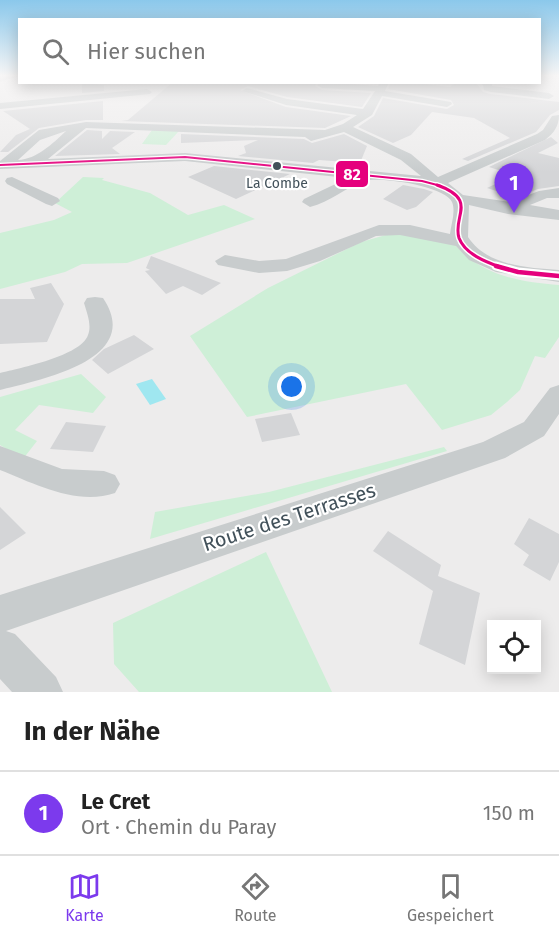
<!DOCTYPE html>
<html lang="de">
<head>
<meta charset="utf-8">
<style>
  :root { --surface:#fff; --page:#f2f2f2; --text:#222; --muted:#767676; --line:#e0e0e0; --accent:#7c3aed }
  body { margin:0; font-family:"Fira Sans",sans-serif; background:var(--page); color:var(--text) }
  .controls { position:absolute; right:18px; bottom:18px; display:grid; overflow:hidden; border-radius:0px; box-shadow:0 3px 15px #0003 }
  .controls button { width:54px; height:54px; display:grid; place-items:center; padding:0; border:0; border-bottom:2px solid var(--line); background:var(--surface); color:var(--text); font:30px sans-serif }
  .you { position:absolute; left:292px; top:387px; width:21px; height:21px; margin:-15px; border:4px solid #fff; border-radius:50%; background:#1a73e8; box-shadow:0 0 0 9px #1a73e833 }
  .badge { display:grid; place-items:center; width:39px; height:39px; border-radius:50%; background:var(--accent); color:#fff; font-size:20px; font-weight:700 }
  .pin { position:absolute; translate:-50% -50px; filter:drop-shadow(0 2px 3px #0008) }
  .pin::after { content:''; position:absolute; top:32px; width:21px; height:18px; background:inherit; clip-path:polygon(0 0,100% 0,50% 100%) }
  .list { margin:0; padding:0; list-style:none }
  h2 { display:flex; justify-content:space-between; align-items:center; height:78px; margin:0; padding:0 24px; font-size:26px }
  h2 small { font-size:20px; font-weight:400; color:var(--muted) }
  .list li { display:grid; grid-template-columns:39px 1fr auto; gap:18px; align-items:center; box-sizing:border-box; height:84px; padding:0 24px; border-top:2px solid var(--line) }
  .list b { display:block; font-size:22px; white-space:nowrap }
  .list p { margin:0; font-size:20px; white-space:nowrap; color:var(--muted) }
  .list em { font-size:20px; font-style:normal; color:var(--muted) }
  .icon { flex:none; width:33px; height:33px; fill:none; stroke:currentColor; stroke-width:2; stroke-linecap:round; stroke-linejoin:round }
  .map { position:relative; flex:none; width:559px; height:692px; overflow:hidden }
  .search { position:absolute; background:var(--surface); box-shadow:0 3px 15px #0003; left:18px; right:18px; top:18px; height:66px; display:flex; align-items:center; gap:15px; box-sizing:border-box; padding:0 21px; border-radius:0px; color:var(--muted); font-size:22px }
  .sheet { height:162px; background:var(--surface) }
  nav { display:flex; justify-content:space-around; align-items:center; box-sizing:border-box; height:84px; border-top:2px solid var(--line); background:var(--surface); font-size:16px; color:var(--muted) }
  nav a { display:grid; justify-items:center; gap:3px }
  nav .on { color:var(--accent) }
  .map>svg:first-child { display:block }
  .green { fill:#ceefd7 }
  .water { fill:#9fe7f0 }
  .building { fill:#d4d5d7 }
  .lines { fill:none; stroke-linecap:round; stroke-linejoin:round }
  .minor { fill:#c8cccd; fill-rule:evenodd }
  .bus-1-far2-casing { stroke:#fff; stroke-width:4.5 }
  .bus-1-far1-casing { stroke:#fff; stroke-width:6 }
  .bus-1-casing { stroke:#fff; stroke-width:9 }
  .bus-1-far2 { stroke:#e5007d; stroke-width:2 }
  .bus-1-far1 { stroke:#e5007d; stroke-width:3 }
  .bus-1 { stroke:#e5007d; stroke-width:4.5 }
  .bus-dot { fill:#42515a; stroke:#fff; stroke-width:2 }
  .labels { text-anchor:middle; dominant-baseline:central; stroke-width:4.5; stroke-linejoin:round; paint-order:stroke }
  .bus-label { font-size:14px; fill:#42515a; stroke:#fff }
  .near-street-label { font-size:20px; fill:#42515a; stroke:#fff }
  .line-badge { stroke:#fff; stroke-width:2 }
  .badge-label { font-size:16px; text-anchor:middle; font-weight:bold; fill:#fff }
</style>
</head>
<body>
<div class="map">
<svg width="559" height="692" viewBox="0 0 559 692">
  <rect width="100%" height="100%" fill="#edecec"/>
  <path class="green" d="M 152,130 L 179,131 L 166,145 L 142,144 Z
    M 83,177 L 104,178 L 102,180 L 150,193 L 188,215 L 224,205 L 255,219 L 127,263 L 82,264 L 65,272 L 0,289 L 0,233 L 54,220 L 72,212 L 55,203 Z
    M 393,233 L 452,241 C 479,275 518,282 559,285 L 559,337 L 545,358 L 535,356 L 520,390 L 507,402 L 491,415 L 442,430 L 406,384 L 247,417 L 190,336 L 268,288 L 361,242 Z
    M 81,374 L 106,397 L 93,413 L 39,405 L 15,430 L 37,441 L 23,459 L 0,445 L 0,397 Z
    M 444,447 L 447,451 L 150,539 L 155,512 L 269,492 Z
    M 266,552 L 332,692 L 139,692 L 114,664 L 113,623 Z"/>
  <path class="water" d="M 152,379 L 166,399 L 150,405 L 136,384 Z"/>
  <path class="building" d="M 173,82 L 317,82 L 315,86 L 322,90 L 371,93 L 362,107 L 287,97 L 248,86 L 240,90 L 286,107 L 351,116 L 325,128 L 121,121 L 128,120 Z
    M 405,82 L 450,87 L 456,82 L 477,84 L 483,92 L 490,94 L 559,102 L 559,110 L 550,115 L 536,132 L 468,161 L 462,159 L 510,138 L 474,118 L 432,112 L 411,135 L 393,143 L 358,127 L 374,116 L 383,98 L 447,109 L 454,105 L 451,100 L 388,89 L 390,84 Z
    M 82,83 L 104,85 L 104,91 L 82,93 Z
    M 103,101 L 103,120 L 86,120 L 39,128 L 8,152 L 0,152 L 16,135 L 30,129 L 3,111 Z
    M 87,130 L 102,131 L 102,139 L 110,131 L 135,132 L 112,148 L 120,154 L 55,156 Z
    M 181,134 L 304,139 L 312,143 L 344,134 L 367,146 L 360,163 L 319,160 L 313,163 L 238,156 L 246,153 L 244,146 L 258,140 L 181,143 Z
    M 551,137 L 558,143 L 538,153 L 559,158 L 559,186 L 538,189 L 516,197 L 487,188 L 514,175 L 489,167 Z
    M 214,166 L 290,174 L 236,199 L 188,177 Z
    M 403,185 L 424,189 L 433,192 L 416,207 L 407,210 L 383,199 Z
    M 151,256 L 180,267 L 221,283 L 202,295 L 183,286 L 166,294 L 145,271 L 150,270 L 146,268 Z
    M 51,283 L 64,304 L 47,342 L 0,344 L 0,299 L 35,299 L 30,288 Z
    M 134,335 L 154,349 L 108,374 L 92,360 L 104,349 Z
    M 291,413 L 300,435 L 262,442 L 255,419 Z
    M 66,422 L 106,426 L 93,452 L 50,449 Z
    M 0,507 L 26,533 L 0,550 Z
    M 529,518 L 559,534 L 559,562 L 550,581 L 523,565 L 529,555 L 514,544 Z
    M 388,531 L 441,565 L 438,576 L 480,593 L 465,665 L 419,644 L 433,591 L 373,551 Z"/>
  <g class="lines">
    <path class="minor" d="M 16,75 L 15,77 L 0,82 L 0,76 Z
      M 326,82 L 378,86 L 380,82 L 389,82 L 385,91 L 451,102 L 452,104 L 447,107 L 382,96 L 372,115 L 353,127 L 411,154 L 438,177 L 537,134 L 543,130 L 552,116 L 559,115 C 559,126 554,133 545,140 L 448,183 L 463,195 L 510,202 L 539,191 L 559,188 L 559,198 L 547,198 L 530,205 L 559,210 L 559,220 L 508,214 L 469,205 L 468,237 C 487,266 528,268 559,270 L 559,282 L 496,272 L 469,260 L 456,246 L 400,235 L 376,236 L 320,261 L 287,271 L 259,273 L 218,265 L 215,261 L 225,255 L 259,261 L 286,259 L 379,225 L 410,225 L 450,234 C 451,224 456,212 452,202 C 445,186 379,176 365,181 C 346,187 330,202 310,207 L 302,202 L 304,199 L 348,178 L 185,161 L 0,169 L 0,161 L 39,130 L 86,122 L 325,130 L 343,124 L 357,115 L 286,105 L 242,91 L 247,88 L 287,99 L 363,109 L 375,91 L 322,88 L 317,85 ZM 86,128 L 305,137 L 311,141 L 344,132 L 401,160 L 421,176 L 185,153 L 48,159 ZM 66,131 C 52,144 37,159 18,160 L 40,140 Z
      M 478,82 L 492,82 L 492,86 L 549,93 L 554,96 L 549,99 L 491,92 L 484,90 L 483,85 Z
      M 147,89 L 152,92 L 150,94 L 0,109 L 0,103 Z
      M 12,177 L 58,198 L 60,201 L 52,206 L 46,204 L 7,184 L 5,181 L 7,178 Z
      M 95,297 L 103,298 C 145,360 39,380 0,390 L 0,373 C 20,368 81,356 88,335 C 92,325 87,313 84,303 L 87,298 Z
      M 559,385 L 559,414 L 544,436 L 505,458 L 6,631 L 15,634 L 56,677 L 63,692 L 12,692 L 0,679 L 0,595 L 483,442 L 524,422 L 550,388 Z
      M 0,446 L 62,469 L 104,471 L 115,475 L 120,484 L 115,493 C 77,506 35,484 0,470 Z"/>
    <defs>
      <path id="bus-1-far2" d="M 0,165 L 185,157 L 422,181 L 441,186"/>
      <path id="bus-1-far1" d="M 437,185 C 479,200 452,216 459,238 C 465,254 486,262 500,267"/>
      <path id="bus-1" d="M 496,266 L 518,272 L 559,276"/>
    </defs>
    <use href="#bus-1-far2" class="bus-1-far2-casing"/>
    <use href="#bus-1-far1" class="bus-1-far1-casing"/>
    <use href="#bus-1" class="bus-1-casing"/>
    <use href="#bus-1-far2" class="bus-1-far2"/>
    <use href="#bus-1-far1" class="bus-1-far1"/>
    <use href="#bus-1" class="bus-1"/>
  </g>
  <linearGradient id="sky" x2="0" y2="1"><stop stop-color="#8bc8eb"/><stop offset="0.44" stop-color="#f7f6f6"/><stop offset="1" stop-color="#f7f6f6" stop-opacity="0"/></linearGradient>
  <rect width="559" height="172" fill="url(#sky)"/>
  <circle class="bus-dot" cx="277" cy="166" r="5"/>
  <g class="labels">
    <g class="bus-label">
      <text x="277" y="183">La Combe</text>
    </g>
    <g class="near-street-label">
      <text transform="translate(289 517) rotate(-18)">Route des Terrasses</text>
    </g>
  </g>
  <rect class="line-badge" x="335" y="160" width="34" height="28" rx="6" fill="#e5007d"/>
  <g class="badge-label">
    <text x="352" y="180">82</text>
  </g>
</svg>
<div class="controls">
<button><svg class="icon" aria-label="locate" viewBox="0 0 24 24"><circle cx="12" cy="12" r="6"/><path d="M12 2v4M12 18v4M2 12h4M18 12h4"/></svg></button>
</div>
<div class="you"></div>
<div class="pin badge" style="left:514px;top:213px">1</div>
<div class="search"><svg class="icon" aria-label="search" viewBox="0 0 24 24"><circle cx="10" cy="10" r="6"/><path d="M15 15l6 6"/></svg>Hier suchen</div>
</div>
<section class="sheet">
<h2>In der Nähe<small></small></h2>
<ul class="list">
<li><span class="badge">1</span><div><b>Le Cret</b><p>Ort · Chemin du Paray</p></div><em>150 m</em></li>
</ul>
</section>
<nav>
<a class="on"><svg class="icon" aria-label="map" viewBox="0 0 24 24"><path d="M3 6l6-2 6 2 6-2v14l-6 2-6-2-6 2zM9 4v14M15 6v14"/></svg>Karte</a>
<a><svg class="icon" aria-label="directions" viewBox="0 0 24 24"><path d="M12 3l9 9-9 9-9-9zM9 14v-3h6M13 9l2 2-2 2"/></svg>Route</a>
<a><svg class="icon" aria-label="saved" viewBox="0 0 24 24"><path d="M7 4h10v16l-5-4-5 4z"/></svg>Gespeichert</a>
</nav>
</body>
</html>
